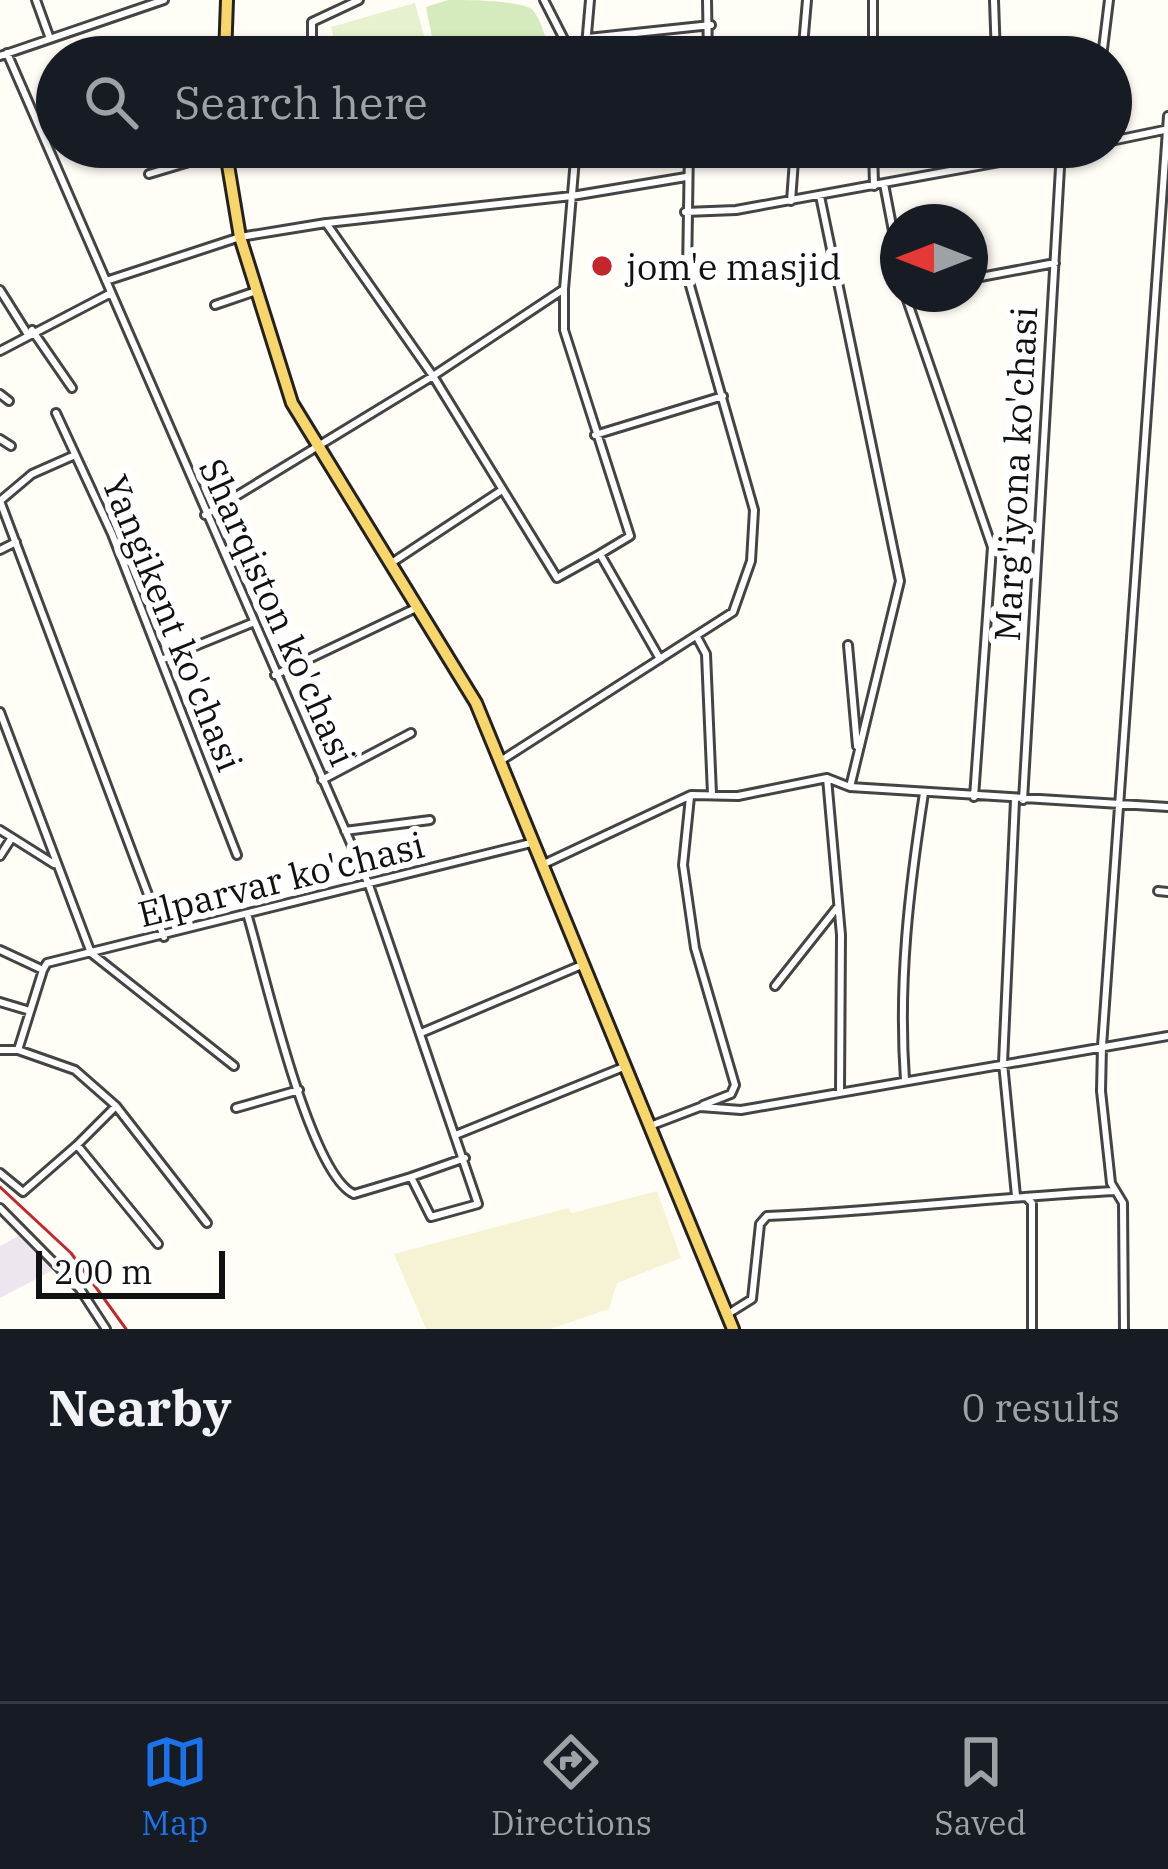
<!DOCTYPE html>
<html lang="en">
<head>
<meta charset="utf-8">
<style>
  :root { --surface:#171b24; --page:#242831; --text:#f1f3f6; --muted:#9ea1a6; --line:#363941; --accent:#1a73e8 }
  body { margin:0; font-family:"IBM Plex Serif",serif; background:var(--page); color:var(--text) }
  .compass { position:absolute; left:880px; top:204px; width:108px; height:108px; border-radius:50%; background:var(--surface); box-shadow:0 3px 9px #0004; rotate:270deg }
  .scale { position:absolute; left:36px; bottom:30px; width:189px; box-sizing:border-box; padding-left:12px; border:6px solid #111; border-top:0; font-size:33px; line-height:42px; white-space:nowrap; color:#111; -webkit-text-stroke:9px #fff; paint-order:stroke }
  .list { margin:0; padding:0; list-style:none }
  h2 { display:flex; justify-content:space-between; align-items:center; height:156px; margin:0; padding:0 48px; font-size:51px }
  h2 small { font-size:39px; font-weight:400; color:var(--muted) }
  .icon { flex:none; width:66px; height:66px; fill:none; stroke:currentColor; stroke-width:2; stroke-linecap:round; stroke-linejoin:round }
  .map { position:relative; flex:none; width:1168px; height:1329px; overflow:hidden }
  .search { position:absolute; background:var(--surface); box-shadow:0 3px 9px #0004; left:36px; right:36px; top:36px; height:132px; display:flex; align-items:center; gap:30px; box-sizing:border-box; padding:0 42px; border-radius:66px; color:var(--muted); font-size:45px }
  .sheet { height:372px; background:var(--surface) }
  nav { display:flex; justify-content:space-around; align-items:center; box-sizing:border-box; height:168px; border-top:3px solid var(--line); background:var(--surface); font-size:33px; color:var(--muted) }
  nav a { display:grid; justify-items:center; gap:6px }
  nav .on { color:var(--accent) }
  .map>svg:first-child { display:block }
  .industrial { fill:#eee6ef }
  .farmland { fill:#f6f3d4 }
  .green { fill:#d5ebbd }
  .pitch { fill:#e6f2cf }
  .lines { fill:none; stroke-linecap:round; stroke-linejoin:round }
  .street-casing { stroke:#444; stroke-width:12 }
  .primary-casing { stroke:#222; stroke-width:16 }
  .street { stroke:#fff; stroke-width:6 }
  .primary { stroke:#f9d66b; stroke-width:10 }
  .rail { stroke:#c4262e; stroke-width:3 }
  .poi-dot { fill:#c4262e; stroke:#fff; stroke-width:4.5 }
  .labels { text-anchor:middle; dominant-baseline:central; stroke-width:12; stroke-linejoin:round; paint-order:stroke }
  .poi-label { font-size:36px; fill:#111; stroke:#fff; text-anchor:start }
  .street-label { font-size:36px; fill:#111; stroke:#fff }
</style>
</head>
<body>
<div class="map">
<svg width="1168" height="1329" viewBox="0 0 1168 1329">
  <rect width="100%" height="100%" fill="#fffdf5"/>
  <path class="industrial" d="M 22,1234 L 55,1269 L 0,1298 L 0,1246 Z"/>
  <path class="farmland" d="M 657,1191 L 681,1258 L 617,1283 L 609,1309 L 550,1329 L 426,1329 L 394,1254 L 568,1208 L 572,1213 Z"/>
  <path class="green" d="M 448,0 C 470,0 516,0 532,9 C 543,21 547,48 553,57 L 436,57 L 426,7 Z"/>
  <path class="pitch" d="M 415,3 L 430,57 L 339,57 L 331,27 Z"/>
  <g class="lines">
    <defs>
      <path id="street" d="M 36,0 L 49,36
        M 544,0 L 573,57
        M 707,0 L 708,57
        M 873,0 L 873,57
        M 994,0 L 996,57
        M 588,38 L 711,25
        M 7,53 L 369,885 L 478,1204 L 431,1217 L 411,1177 L 354,1194 C 309,1174 264,970 248,917
        M 0,56 L 164,0
        M 312,57 L 312,22 L 359,0
        M 585,57 L 590,0
        M 802,57 L 807,0
        M 1102,57 L 1109,0
        M 1111,141 L 1164,130
        M 873,147 L 874,186
        M 149,174 L 226,151
        M 884,184 L 898,257
        M 820,196 L 900,581 L 850,787
        M 791,201 L 795,147
        M 685,212 L 736,210 L 1082,147
        M 327,223 L 572,196 L 686,177
        M 970,279 L 1055,263
        M 106,281 L 240,237 L 326,223 L 433,376 L 564,289 L 576,147
        M 0,290 L 27,333
        M 564,290 L 564,330 L 630,536 L 600,554
        M 905,294 L 992,547 L 974,797
        M 215,305 L 256,291
        M 32,330 L 72,388
        M 0,351 L 111,293
        M 0,394 L 9,401
        M 56,413 L 112,534 L 237,855
        M 595,435 L 723,396
        M 0,439 L 11,446
        M 75,455 L 32,474 L 0,501 L 164,937
        M 205,515 L 433,376 L 557,578 L 600,554 L 660,659
        M 0,550 L 16,542
        M 393,562 L 502,490
        M 698,639 L 706,654 L 712,794
        M 848,645 L 857,746
        M 161,660 L 252,623
        M 275,675 L 418,607
        M 0,712 L 91,953 L 234,1066
        M 502,760 L 733,612 L 751,561 L 754,510 L 687,275 L 689,147
        M 827,778 L 841,935 L 840,1092
        M 322,780 L 411,733
        M 690,797 L 683,865 L 695,948 L 735,1085 L 731,1094 L 703,1105
        M 1015,800 L 1003,1063 L 1016,1196
        M 1023,800 L 1061,151
        M 0,830 L 54,864
        M 345,831 L 430,820
        M 0,856 L 11,839
        M 544,864 L 691,795 L 738,796 L 827,778 L 850,787 L 1168,807
        M 1158,891 L 1168,892
        M 0,950 L 43,970 L 18,1050 L 75,1070 L 116,1106 L 207,1223
        M 43,970 L 47,963 L 531,843
        M 775,986 L 836,909
        M 0,1002 L 30,1011
        M 421,1033 L 584,964
        M 0,1050 L 18,1050
        M 905,1080 C 898,982 909,890 924,793
        M 116,1106 L 77,1145 L 158,1244
        M 236,1108 L 299,1090
        M 650,1126 L 700,1107 L 741,1110 L 1168,1036
        M 458,1134 L 626,1066
        M 0,1173 L 23,1192 L 77,1145
        M 411,1177 L 465,1158
        M 1026,1197 L 1032,1203 L 1032,1329
        M 0,1208 L 80,1289 L 106,1329
        M 728,1314 L 752,1299 L 760,1224 L 767,1216 C 884,1211 997,1197 1114,1191
        M 1124,1329 L 1123,1203 L 1111,1183 L 1101,1091 L 1102,1046 L 1168,116"/>
      <path id="primary" d="M 225,57 L 227,0
        M 225,147 L 240,237 L 292,403 L 476,703 L 733,1329"/>
    </defs>
    <use href="#street" class="street-casing"/>
    <use href="#primary" class="primary-casing"/>
    <use href="#street" class="street"/>
    <use href="#primary" class="primary"/>
    <path class="rail" d="M 0,1187 L 71,1253 L 126,1329"/>
  </g>
  <circle class="poi-dot" cx="602" cy="266" r="12"/>
  <g class="labels">
    <g class="poi-label">
      <text x="626" y="266">jom'e masjid</text>
    </g>
    <g class="street-label">
      <text transform="translate(1015 474) rotate(-87)">Marg'iyona ko'chasi</text>
      <text transform="translate(278 612) rotate(66)">Sharqiston ko'chasi</text>
      <text transform="translate(173 623) rotate(68)">Yangikent ko'chasi</text>
      <text transform="translate(281 879) rotate(-14)">Elparvar ko'chasi</text>
    </g>
  </g>
</svg>
<svg class="compass" viewBox="-18 -18 36 36"><path d="M0-13l5 13h-10z" fill="#e53935"/><path d="M0 13l5-13h-10z" fill="#9ea1a6"/></svg>
<div class="scale">200 m</div>
<div class="search"><svg class="icon" aria-label="search" viewBox="0 0 24 24"><circle cx="10" cy="10" r="6"/><path d="M15 15l6 6"/></svg>Search here</div>
</div>
<section class="sheet">
<h2>Nearby<small>0 results</small></h2>
<ul class="list">
</ul>
</section>
<nav>
<a class="on"><svg class="icon" aria-label="map" viewBox="0 0 24 24"><path d="M3 6l6-2 6 2 6-2v14l-6 2-6-2-6 2zM9 4v14M15 6v14"/></svg>Map</a>
<a><svg class="icon" aria-label="directions" viewBox="0 0 24 24"><path d="M12 3l9 9-9 9-9-9zM9 14v-3h6M13 9l2 2-2 2"/></svg>Directions</a>
<a><svg class="icon" aria-label="saved" viewBox="0 0 24 24"><path d="M7 4h10v16l-5-4-5 4z"/></svg>Saved</a>
</nav>
</body>
</html>
